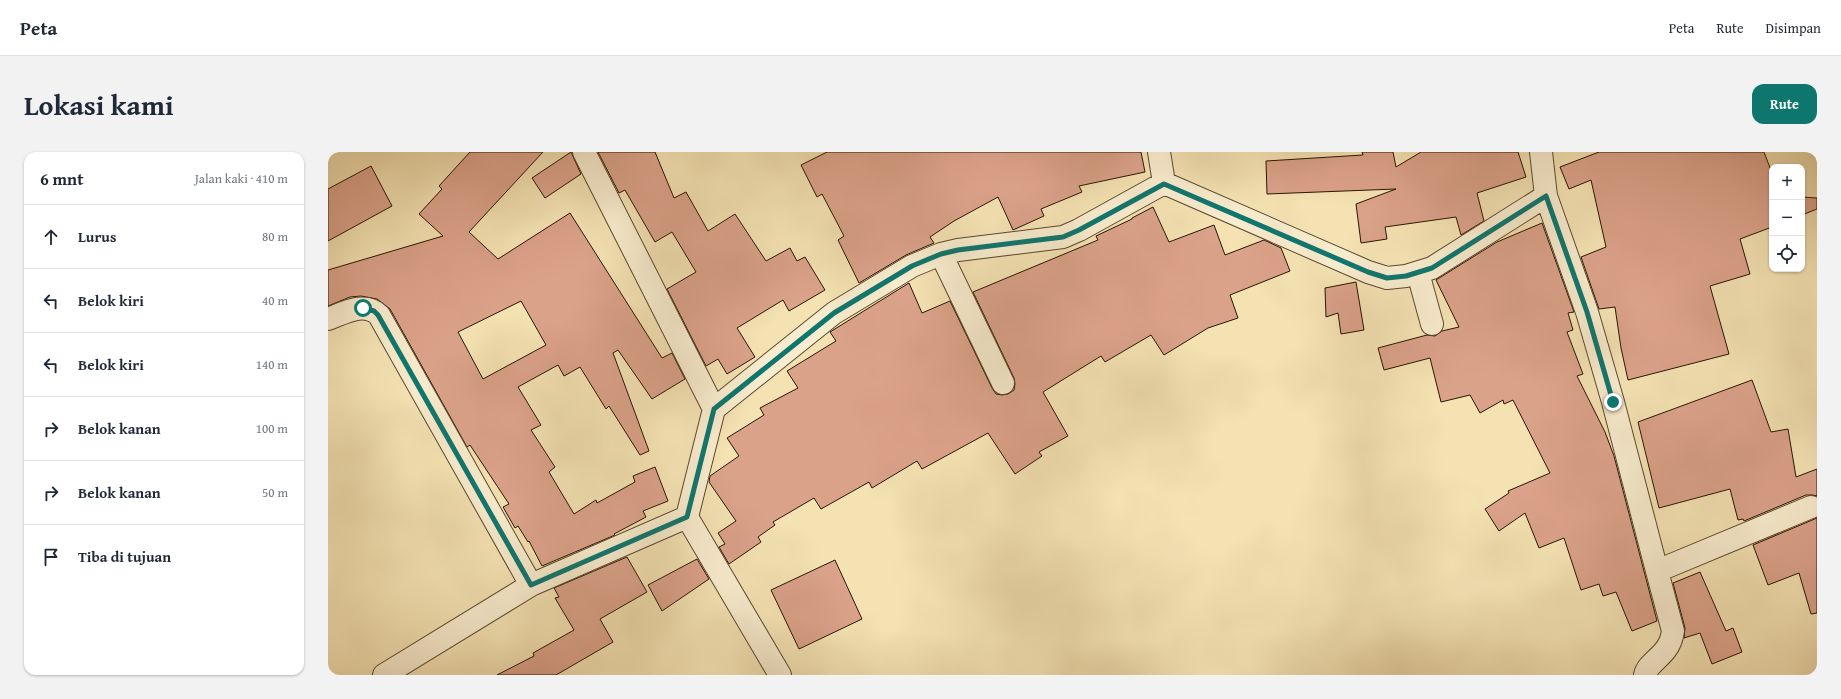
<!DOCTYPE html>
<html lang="id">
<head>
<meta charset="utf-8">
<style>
  :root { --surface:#fff; --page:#f2f2f3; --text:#1f2937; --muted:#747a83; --line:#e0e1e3; --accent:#0f766e }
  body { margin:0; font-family:"Gentium Book Plus",serif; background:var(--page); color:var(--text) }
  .controls { position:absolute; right:12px; top:12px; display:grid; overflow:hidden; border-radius:8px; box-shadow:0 1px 3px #0004 }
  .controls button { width:36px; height:36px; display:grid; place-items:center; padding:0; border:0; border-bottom:1px solid var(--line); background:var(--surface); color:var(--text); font:20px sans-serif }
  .stop { position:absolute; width:12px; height:12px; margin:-9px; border:3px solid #0f766e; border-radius:50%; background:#fff }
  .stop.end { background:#0f766e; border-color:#fff; box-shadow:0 1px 4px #0008 }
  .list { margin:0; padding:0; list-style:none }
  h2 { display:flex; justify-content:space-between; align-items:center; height:52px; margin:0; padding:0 16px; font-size:17px }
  h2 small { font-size:13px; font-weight:400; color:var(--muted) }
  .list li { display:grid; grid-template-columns:26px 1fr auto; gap:12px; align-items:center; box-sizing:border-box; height:64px; padding:0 16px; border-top:1px solid var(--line) }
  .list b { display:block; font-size:15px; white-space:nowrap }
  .list em { font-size:13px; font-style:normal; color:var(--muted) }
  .icon { flex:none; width:22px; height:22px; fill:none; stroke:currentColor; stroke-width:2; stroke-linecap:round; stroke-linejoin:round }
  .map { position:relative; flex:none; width:1489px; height:523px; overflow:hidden; border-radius:12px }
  header { display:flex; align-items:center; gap:24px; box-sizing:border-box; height:56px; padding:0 20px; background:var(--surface); border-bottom:1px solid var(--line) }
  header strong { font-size:19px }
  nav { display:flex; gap:22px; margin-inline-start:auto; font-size:14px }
  .intro { display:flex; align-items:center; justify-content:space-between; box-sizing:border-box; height:96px; padding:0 24px }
  h1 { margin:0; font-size:28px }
  .button { padding:10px 18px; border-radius:12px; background:var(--accent); color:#fff; font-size:14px; font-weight:700 }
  main { display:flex; gap:24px; padding:0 24px }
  aside { flex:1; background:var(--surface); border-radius:12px; box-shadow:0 1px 3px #0004 }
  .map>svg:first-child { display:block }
  .building { fill:#dba28a; stroke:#281600; fill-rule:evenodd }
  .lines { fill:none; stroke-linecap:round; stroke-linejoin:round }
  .minor-casing { stroke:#5b492d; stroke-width:24 }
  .minor { stroke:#f8ecce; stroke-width:22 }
  .route { stroke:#0f766e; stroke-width:5 }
</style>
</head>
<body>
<header>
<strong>Peta</strong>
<nav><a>Peta</a><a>Rute</a><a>Disimpan</a></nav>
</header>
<div class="intro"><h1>Lokasi kami</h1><a class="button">Rute</a></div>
<main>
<aside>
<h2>6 mnt<small>Jalan kaki · 410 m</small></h2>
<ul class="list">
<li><svg class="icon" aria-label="ahead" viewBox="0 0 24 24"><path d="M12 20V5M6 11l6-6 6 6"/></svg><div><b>Lurus</b></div><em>80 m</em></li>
<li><svg class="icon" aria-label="left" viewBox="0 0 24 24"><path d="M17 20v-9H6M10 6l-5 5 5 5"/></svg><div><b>Belok kiri</b></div><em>40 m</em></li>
<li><svg class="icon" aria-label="left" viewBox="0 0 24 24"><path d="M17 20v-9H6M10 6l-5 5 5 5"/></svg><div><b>Belok kiri</b></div><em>140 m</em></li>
<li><svg class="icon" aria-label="right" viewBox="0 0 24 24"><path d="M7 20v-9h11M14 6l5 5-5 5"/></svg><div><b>Belok kanan</b></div><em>100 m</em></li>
<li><svg class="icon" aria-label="right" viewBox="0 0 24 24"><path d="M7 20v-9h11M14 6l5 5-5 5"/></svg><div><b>Belok kanan</b></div><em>50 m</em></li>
<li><svg class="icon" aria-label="arrive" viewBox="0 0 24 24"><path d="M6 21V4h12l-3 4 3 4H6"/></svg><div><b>Tiba di tujuan</b></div></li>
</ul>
</aside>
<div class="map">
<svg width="1489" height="523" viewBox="0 0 1489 523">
  <rect width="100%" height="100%" fill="#f4e2b3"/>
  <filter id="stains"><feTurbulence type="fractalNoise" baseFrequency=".005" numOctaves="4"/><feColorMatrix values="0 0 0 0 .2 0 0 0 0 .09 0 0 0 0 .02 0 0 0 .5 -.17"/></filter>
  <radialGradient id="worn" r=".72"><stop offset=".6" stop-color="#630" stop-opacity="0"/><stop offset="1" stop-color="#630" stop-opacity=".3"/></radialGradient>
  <path class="building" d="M 142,0 L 215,0 L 141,80 L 170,107 L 242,61 L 334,206 L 344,201 L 357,227 L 324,247 L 290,198 L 285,201 L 321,299 L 312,303 L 281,254 L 278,257 L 252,215 L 236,224 L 230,213 L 190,235 L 213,273 L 203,278 L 227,315 L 221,320 L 246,362 L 268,348 L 269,351 L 307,330 L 305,324 L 327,315 L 340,349 L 315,359 L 318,365 L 286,382 L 287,383 L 214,414 L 201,389 L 200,390 L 190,374 L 187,376 L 175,355 L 181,352 L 142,293 L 139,295 L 62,157 L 49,147 L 33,144 L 22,145 L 0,154 L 0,118 L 115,84 L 91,62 L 114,37 L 111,34 ZM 193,149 L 218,193 L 155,227 L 130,180 Z
    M 243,0 L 253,22 L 217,46 L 204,26 Z
    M 270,0 L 327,0 L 346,46 L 358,40 L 380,79 L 407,62 L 438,109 L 462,96 L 469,109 L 477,105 L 497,138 L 461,159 L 455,148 L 409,176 L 427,205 L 399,222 L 390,207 L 378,214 L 339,137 L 368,120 L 344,80 L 327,90 L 297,38 L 291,41 Z
    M 499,0 L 813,0 L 817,20 L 751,34 L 754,40 L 713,57 L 716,64 L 685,78 L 670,45 L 626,69 L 602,85 L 606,91 L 578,103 L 531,131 L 510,88 L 516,84 L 494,42 L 489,45 L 473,13 Z
    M 1034,0 L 1065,0 L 1068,15 L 1093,0 L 1190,0 L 1198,25 L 1149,41 L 1156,69 L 1133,83 L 1128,65 L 1057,75 L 1059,87 L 1033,91 L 1028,52 L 1068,37 L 939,42 L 938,9 L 1035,3 Z
    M 1271,0 L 1436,0 L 1444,21 L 1444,75 L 1412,87 L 1422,122 L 1382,134 L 1401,202 L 1300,228 L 1293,196 L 1287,155 L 1271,157 L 1253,105 L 1278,95 L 1263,28 L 1241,37 L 1232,15 Z
    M 43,14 L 64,54 L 0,89 L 0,37 Z
    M 1474,45 L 1489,46 L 1489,57 L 1474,63 Z
    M 825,55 L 841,90 L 886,73 L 897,103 L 936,88 L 953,96 L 962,119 L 902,143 L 910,166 L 880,176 L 836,203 L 823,183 L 777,210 L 773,204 L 715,240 L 740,284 L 711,300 L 714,304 L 687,322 L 660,281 L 594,317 L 589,309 L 544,336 L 541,330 L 493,357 L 486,346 L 445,370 L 447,373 L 430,385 L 433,390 L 401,412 L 391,395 L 397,392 L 390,381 L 408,369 L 381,330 L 382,324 L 411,304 L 399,286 L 436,263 L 432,256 L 470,236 L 459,219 L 508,189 L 502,180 L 581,131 L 594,161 L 622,149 L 664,236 L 668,242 L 674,243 L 680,242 L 686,238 L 687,232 L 686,226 L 645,140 L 770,88 L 768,84 L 804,67 L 804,66 Z
    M 1214,71 L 1246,160 L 1240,161 L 1245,178 L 1239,180 L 1255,222 L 1249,224 L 1277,280 L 1286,304 L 1329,469 L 1304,479 L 1288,440 L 1275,444 L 1271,432 L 1253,438 L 1236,386 L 1211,396 L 1197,361 L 1171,379 L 1157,357 L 1181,341 L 1180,339 L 1222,321 L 1185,248 L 1176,252 L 1175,248 L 1152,261 L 1142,243 L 1113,250 L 1102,206 L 1056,218 L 1050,196 L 1099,183 L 1107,184 L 1114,179 L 1131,175 L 1108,128 L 1169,90 Z
    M 1028,130 L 1036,178 L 1013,182 L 1010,161 L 998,165 L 997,136 Z
    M 1424,228 L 1443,280 L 1460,277 L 1468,325 L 1489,317 L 1489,344 L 1484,343 L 1478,343 L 1416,369 L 1415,367 L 1410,368 L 1402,337 L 1331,356 L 1310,270 Z
    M 1489,366 L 1489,461 L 1483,462 L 1471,421 L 1440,433 L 1425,393 Z
    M 299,405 L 319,440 L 272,467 L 285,490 L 228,523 L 169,523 L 206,504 L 205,501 L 246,478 L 227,446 L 231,445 L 226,436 Z
    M 369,407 L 381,427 L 334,459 L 320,433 Z
    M 507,408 L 534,467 L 471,497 L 443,438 Z
    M 1372,420 L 1398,479 L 1405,476 L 1414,500 L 1384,512 L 1372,481 L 1356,486 L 1357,476 L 1345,431 Z"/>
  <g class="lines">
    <defs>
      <path id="minor" d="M 256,0 L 386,257
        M 831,0 L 836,31
        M 1213,0 L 1218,44 L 1259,160 L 1285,250 L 1329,419 L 1483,355
        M 613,102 L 675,231
        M 1090,121 L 1104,172
        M 0,167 C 16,161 36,149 51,163 L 203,433
        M 56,523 L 203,433 L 359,365
        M 452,523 L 359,365 L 386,257 L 506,161 L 584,114 L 613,102 L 630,98 L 735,85 L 751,78 L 836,31 L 1040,120 L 1059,126 L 1078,124 L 1104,116 L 1218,44
        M 1317,523 C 1319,513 1332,506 1338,497 C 1342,492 1344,486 1345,479 L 1329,419"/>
    </defs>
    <use href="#minor" class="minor-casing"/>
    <use href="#minor" class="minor"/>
  </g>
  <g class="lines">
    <path class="route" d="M 35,156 L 46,159 L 50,163 L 203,433 L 359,365 L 386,257 L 506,161 L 584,114 L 613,102 L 630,98 L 735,85 L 751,78 L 836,32 L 1040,120 L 1059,126 L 1078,124 L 1104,116 L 1218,44 L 1259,160 L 1285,250"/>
  </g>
  <rect width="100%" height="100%" filter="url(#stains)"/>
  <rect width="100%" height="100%" fill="url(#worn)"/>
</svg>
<div class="controls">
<button>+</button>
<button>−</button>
<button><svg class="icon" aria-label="locate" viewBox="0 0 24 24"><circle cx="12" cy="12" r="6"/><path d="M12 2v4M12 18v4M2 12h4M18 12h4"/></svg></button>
</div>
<div class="stop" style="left:35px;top:156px"></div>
<div class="stop end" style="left:1285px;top:250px"></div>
</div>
</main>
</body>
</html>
